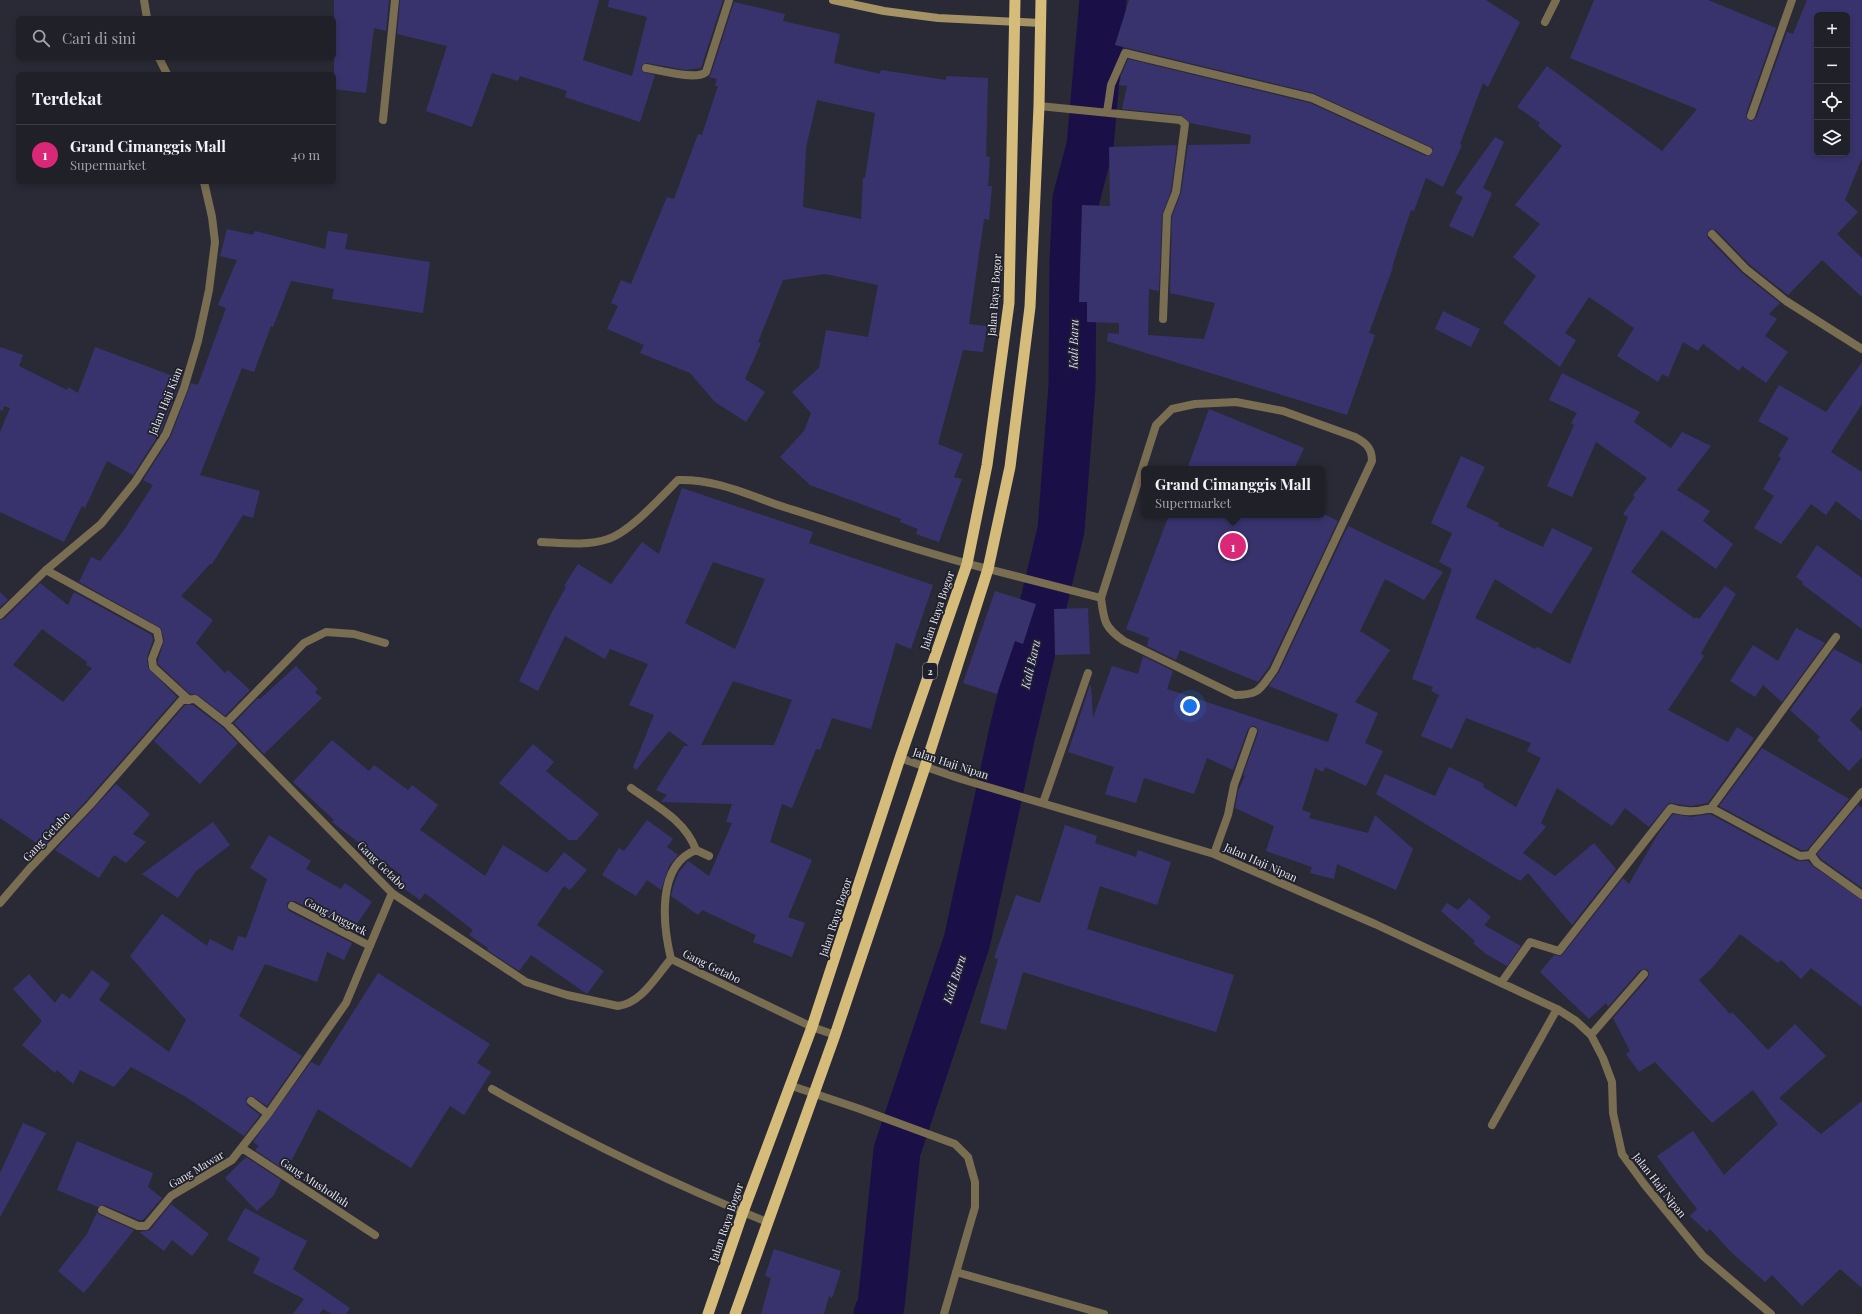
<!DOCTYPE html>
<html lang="id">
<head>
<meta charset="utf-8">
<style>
  :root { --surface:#202028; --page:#2d2d34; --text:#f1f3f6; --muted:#a2a3a8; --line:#3d3e45; --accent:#db2777 }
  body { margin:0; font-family:"Playfair Display",serif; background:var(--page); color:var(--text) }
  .controls { position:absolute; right:12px; top:12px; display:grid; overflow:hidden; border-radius:6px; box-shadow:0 2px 6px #0003 }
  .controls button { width:36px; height:36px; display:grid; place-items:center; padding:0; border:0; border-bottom:1px solid var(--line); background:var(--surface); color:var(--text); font:20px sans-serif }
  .you { position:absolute; left:1190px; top:706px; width:14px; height:14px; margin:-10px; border:3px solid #fff; border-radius:50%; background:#1a73e8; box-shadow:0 0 0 6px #1a73e833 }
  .badge { display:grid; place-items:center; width:26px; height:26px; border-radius:50%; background:var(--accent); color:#fff; font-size:13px; font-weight:700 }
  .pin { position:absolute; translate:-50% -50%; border:2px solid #fff; box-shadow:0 1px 4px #0006 }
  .popup { position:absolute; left:1141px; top:466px; width:184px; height:52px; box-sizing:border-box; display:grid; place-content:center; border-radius:6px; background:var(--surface); filter:drop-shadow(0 1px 3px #0005); font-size:13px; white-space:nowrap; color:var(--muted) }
  .popup b { font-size:15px; color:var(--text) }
  .popup::after { content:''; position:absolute; left:50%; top:100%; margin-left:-8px; border:8px solid transparent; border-top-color:var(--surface) }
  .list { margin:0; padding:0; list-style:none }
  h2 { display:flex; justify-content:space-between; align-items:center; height:52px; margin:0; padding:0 16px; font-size:17px }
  h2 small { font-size:13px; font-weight:400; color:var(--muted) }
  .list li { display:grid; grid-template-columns:26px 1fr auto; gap:12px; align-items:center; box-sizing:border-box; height:60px; padding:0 16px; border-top:1px solid var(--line) }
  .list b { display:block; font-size:15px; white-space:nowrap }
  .list p { margin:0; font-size:13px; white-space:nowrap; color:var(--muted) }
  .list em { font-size:13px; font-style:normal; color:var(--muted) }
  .icon { flex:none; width:22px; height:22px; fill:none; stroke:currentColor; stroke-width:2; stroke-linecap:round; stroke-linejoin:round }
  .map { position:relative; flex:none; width:1862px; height:1314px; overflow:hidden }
  .search { position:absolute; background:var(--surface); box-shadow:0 2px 6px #0003; left:16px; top:16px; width:320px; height:44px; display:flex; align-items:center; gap:10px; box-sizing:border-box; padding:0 14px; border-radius:6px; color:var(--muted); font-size:15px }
  .panel { position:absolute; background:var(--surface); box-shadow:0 2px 6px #0003; left:16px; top:72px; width:320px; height:112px; border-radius:6px }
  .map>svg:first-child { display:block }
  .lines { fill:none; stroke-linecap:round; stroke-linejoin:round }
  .river { stroke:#1a0f46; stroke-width:47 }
  .building { fill:#39336d; fill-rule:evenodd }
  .service { stroke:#796e51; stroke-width:8 }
  .minor { stroke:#796e51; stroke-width:8 }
  .secondary { stroke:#a59365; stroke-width:8 }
  .trunk { stroke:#d6bc7a; stroke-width:11 }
  .labels { text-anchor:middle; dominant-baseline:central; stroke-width:3.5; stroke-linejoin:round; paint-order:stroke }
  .shield { fill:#20202c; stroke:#aaaab3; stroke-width:1 }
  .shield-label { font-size:10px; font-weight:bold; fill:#e5e5ed }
  .street-label { font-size:11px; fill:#e5e5ed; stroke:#20202c }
  .water-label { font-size:12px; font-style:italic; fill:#d4d4f9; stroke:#20202c }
</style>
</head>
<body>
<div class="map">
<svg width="1862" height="1314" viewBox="0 0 1862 1314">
  <rect width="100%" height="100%" fill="#2a2a36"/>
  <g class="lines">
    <path class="river" d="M 877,1314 L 881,1306 L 897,1151 L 967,941 L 1012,734 L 1061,530 L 1072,386 L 1073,262 L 1076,199 L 1090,146 L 1103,0"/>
  </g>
  <path class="building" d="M 334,0 L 389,0 L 386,31 L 374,28 L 366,93 L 334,89 Z
    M 400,0 L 599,0 L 583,60 L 632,76 L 647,17 L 608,7 L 609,0 L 723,0 L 701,68 L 686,70 L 647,63 L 642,65 L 641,69 L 643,72 L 655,75 L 640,122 L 565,97 L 567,91 L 520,76 L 518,81 L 492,73 L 472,127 L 426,111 L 447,46 L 397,34 Z
    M 1129,0 L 1486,0 L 1520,22 L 1488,87 L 1483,83 L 1460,144 L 1462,145 L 1443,187 L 1426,178 L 1414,211 L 1411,210 L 1392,267 L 1393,267 L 1369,333 L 1375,335 L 1347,415 L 1107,341 L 1108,333 L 1119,334 L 1119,323 L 1087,322 L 1087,302 L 1079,302 L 1082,205 L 1110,206 L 1109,147 L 1177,145 L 1171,191 L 1162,215 L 1159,291 L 1149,289 L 1148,335 L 1204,339 L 1215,303 L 1170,293 L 1172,216 L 1181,193 L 1188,145 L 1250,144 L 1251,135 L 1190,123 L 1181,115 L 1122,109 L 1127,86 L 1119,85 L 1121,76 L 1128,59 L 1310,103 L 1426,156 L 1431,155 L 1433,148 L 1313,93 L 1115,45 Z
    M 1594,0 L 1708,0 L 1776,28 L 1746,114 L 1747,119 L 1752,121 L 1756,118 L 1787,32 L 1793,34 L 1807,0 L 1862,0 L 1862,158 L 1845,200 L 1858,212 L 1837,234 L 1862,258 L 1862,297 L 1822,260 L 1788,295 L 1750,265 L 1716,230 L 1710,229 L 1707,233 L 1708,238 L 1742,273 L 1780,303 L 1769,314 L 1777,319 L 1765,336 L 1788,352 L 1766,383 L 1742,366 L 1739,371 L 1703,344 L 1698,351 L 1683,342 L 1668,377 L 1662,374 L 1658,382 L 1617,356 L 1634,328 L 1589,297 L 1565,333 L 1576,340 L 1560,367 L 1503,323 L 1536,276 L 1513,257 L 1540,224 L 1515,205 L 1562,146 L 1538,126 L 1540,123 L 1517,107 L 1547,66 L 1662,151 L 1697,109 L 1570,58 ZM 1817,15 L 1847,15 L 1847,153 L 1817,153 Z
    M 734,2 L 785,14 L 783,21 L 840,34 L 834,63 L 880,74 L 881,70 L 946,80 L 946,76 L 988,78 L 986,156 L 990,157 L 988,186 L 992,186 L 989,220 L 984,219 L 969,324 L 987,326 L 983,352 L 963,350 L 938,444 L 963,454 L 954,477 L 962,479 L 939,542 L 916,534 L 918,529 L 900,522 L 901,519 L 810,485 L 780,457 L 804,431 L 811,413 L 792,392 L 819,368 L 826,330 L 868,337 L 878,285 L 825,274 L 783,280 L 758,342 L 761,343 L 745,379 L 765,392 L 746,422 L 715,402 L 690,373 L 640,353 L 644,345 L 607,329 L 618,306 L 611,303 L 621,280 L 631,284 L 667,197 L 674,199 L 698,134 L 702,135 L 718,86 L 715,86 L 717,79 L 709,77 L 711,74 ZM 817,100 L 875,113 L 865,178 L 863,178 L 861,219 L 803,207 L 806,148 Z
    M 1495,137 L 1504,142 L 1483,188 L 1492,193 L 1473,237 L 1449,226 L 1463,197 L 1455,193 Z
    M 227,229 L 253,235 L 255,231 L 325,249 L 328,231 L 348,234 L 345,249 L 430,262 L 423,313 L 332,299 L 334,289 L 291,281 L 273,327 L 271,326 L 254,372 L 242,368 L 200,475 L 260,491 L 253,518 L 243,515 L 212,564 L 210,564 L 181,596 L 213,620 L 196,643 L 225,673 L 228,670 L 250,690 L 225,716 L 198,695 L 190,694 L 158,664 L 158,660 L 164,640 L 161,628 L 79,582 L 91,557 L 100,561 L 124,530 L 153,485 L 143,480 L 171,436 L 191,383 L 198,385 L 226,308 L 218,305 L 237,260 L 220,256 Z
    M 1443,311 L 1480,329 L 1471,347 L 1435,329 Z
    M 0,347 L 23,355 L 19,366 L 67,390 L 68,387 L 78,393 L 95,347 L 181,379 L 161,431 L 133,475 L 107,461 L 85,508 L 82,506 L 64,542 L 0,512 L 0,432 L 10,408 L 4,406 L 3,411 L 0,410 Z
    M 1862,362 L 1862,404 L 1831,452 L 1862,472 L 1862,521 L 1836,501 L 1826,515 L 1811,504 L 1781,544 L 1754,528 L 1774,496 L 1763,489 L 1781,458 L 1778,456 L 1789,438 L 1758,421 L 1779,385 L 1826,412 Z
    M 1562,373 L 1640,412 L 1634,422 L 1671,448 L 1682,432 L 1711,446 L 1677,490 L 1710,511 L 1703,521 L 1733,544 L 1716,569 L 1662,530 L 1631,572 L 1695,619 L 1696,617 L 1699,619 L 1725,586 L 1736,594 L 1701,653 L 1704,656 L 1668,710 L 1728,742 L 1737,727 L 1754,738 L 1708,803 L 1691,806 L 1669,803 L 1649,827 L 1625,808 L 1612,826 L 1557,788 L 1541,823 L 1546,827 L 1523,853 L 1555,876 L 1594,843 L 1616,869 L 1572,925 L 1528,873 L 1520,881 L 1376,794 L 1385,774 L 1435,796 L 1449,767 L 1484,784 L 1483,787 L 1516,807 L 1541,758 L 1527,751 L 1531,743 L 1466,718 L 1452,749 L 1421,736 L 1439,695 L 1431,691 L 1433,687 L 1412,679 L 1452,569 L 1439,562 L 1452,533 L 1431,523 L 1461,456 L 1485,467 L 1466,507 L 1499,523 L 1498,526 L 1543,547 L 1552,528 L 1593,548 L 1551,614 L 1495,579 L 1475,618 L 1535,649 L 1537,647 L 1570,664 L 1628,517 L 1623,514 L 1635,497 L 1633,495 L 1647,478 L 1596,442 L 1572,497 L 1547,486 L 1574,425 L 1571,423 L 1577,413 L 1549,400 Z
    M 1209,409 L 1304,448 L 1294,469 L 1187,469 Z
    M 682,488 L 813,532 L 809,543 L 933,585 L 911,649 L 896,643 L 871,729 L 832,718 L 820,750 L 816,749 L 792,808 L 782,804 L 770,842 L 812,860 L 788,917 L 805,923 L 792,957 L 753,942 L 756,935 L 702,910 L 698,915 L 671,896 L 674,884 L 679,872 L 688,861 L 709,876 L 732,823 L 726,822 L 732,804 L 661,802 L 667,795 L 656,790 L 684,746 L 689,746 L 669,731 L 636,770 L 633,767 L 654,715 L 629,705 L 648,664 L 610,649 L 605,659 L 565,636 L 538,691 L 519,681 L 552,612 L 566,587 L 564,586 L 578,564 L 611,584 L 642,542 L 659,554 ZM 713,562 L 765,579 L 735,649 L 685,623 ZM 733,681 L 792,700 L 774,745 L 701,745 Z
    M 1169,515 L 1326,515 L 1338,521 L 1269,667 L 1258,682 L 1180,650 L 1176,660 L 1147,646 L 1149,638 L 1126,629 Z
    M 1348,526 L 1443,572 L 1424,600 L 1385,579 L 1360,631 L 1390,650 L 1355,702 L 1378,713 L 1365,743 L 1383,751 L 1366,786 L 1325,767 L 1323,772 L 1315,768 L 1302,810 L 1311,813 L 1309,818 L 1368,833 L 1375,815 L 1413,849 L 1396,890 L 1337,864 L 1334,879 L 1310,873 L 1312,867 L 1266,851 L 1274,826 L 1235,808 L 1238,791 L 1245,776 L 1243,775 L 1258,733 L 1258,730 L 1255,726 L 1252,726 L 1248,729 L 1233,770 L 1207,758 L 1194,794 L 1144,778 L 1136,803 L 1105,794 L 1114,767 L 1068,752 L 1090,685 L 1091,686 L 1093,718 L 1112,666 L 1138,674 L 1143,656 L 1173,671 L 1167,689 L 1328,742 L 1338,714 L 1269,686 L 1279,672 Z
    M 1817,545 L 1862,578 L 1862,629 L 1802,584 L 1803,582 L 1796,577 Z
    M 40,583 L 68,605 L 74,592 L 152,635 L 153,640 L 147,657 L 148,668 L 177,697 L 86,801 L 46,844 L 41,840 L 38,844 L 0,818 L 0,620 L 4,619 ZM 42,629 L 87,662 L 86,665 L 92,668 L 63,702 L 13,665 Z
    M 995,591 L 1036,604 L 1023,644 L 1015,641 L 997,694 L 963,683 Z
    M 0,592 L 8,600 L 0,607 Z
    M 1088,608 L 1090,654 L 1055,655 L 1054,609 Z
    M 1796,628 L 1825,643 L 1782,702 L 1763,685 L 1755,697 L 1730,681 L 1753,645 L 1778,661 Z
    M 1834,649 L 1862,664 L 1862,706 L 1850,720 L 1862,732 L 1862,757 L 1849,771 L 1817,740 L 1820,737 L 1790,710 Z
    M 296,666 L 318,689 L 315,692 L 322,698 L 264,754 L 234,723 L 258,698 L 260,699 Z
    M 185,705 L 193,705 L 222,727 L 238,743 L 200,784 L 154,741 Z
    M 332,740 L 369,771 L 374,765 L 408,790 L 412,785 L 438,805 L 420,830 L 485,876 L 503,845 L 547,873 L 564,852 L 587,870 L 570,890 L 564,886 L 537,925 L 604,971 L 587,994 L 531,955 L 519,971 L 487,950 L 488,948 L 469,935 L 473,930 L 425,893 L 420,900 L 396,883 L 401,875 L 332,822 L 334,820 L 293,782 Z
    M 533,744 L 554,762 L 546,771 L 599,814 L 577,840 L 569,840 L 499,783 Z
    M 1762,748 L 1849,799 L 1807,850 L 1801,850 L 1719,806 Z
    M 116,784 L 150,814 L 133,834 L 146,842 L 126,863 L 114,855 L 99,878 L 55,850 Z
    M 1858,805 L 1862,808 L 1862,888 L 1821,859 L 1817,854 Z
    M 1673,814 L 1691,817 L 1710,814 L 1797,861 L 1808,861 L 1814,867 L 1862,900 L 1862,1007 L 1811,968 L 1801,979 L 1781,960 L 1778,963 L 1740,934 L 1712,968 L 1699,980 L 1730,1014 L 1732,1012 L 1768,1050 L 1795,1024 L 1826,1056 L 1779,1098 L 1821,1134 L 1862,1101 L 1862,1288 L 1840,1269 L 1802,1306 L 1772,1275 L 1765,1282 L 1732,1253 L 1710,1229 L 1707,1232 L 1690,1216 L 1697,1209 L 1678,1185 L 1657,1156 L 1693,1131 L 1724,1175 L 1778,1124 L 1753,1090 L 1712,1123 L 1655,1062 L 1639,1072 L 1626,1054 L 1630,1051 L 1613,1018 L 1648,978 L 1649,975 L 1648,970 L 1645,969 L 1640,970 L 1608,1007 L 1606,1003 L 1589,1019 L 1540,972 L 1554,955 L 1560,956 L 1563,954 L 1623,878 L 1629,884 L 1658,834 Z
    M 647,820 L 673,839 L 667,847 L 678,855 L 669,866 L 661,890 L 647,880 L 636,896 L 602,875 L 619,848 L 624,851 Z
    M 213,822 L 230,845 L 196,871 L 178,898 L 142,874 Z
    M 1065,825 L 1097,836 L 1095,843 L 1136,857 L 1138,850 L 1171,862 L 1157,905 L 1100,886 L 1087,929 L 1234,975 L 1216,1032 L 1023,972 L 1006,1030 L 980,1023 L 998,959 L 994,958 L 1016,895 L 1040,903 Z
    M 269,835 L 311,861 L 306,869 L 341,889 L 345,883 L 372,902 L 352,931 L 295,901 L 291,901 L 287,903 L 287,907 L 289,911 L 352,943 L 344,960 L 327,952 L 317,982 L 265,964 L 239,1016 L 302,1056 L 267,1106 L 252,1096 L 246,1098 L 247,1105 L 260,1115 L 244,1136 L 186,1097 L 131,1067 L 114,1087 L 80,1070 L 73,1084 L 57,1070 L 55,1073 L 22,1045 L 42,1021 L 13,989 L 29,974 L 55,1003 L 62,993 L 70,999 L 92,970 L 110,984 L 99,1000 L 169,1052 L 186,1020 L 130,956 L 162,914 L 207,946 L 210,939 L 233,951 L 238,936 L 246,938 L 267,879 L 250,868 Z
    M 1469,898 L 1491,917 L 1484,925 L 1521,946 L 1507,966 L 1486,954 L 1473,943 L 1475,941 L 1441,911 L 1447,903 L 1458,910 Z
    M 378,973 L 490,1044 L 477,1063 L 491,1072 L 464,1115 L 450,1106 L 411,1168 L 318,1109 L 286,1171 L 255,1150 L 259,1146 L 253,1142 L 311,1062 L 319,1066 Z
    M 23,1123 L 46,1133 L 0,1217 L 0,1173 Z
    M 77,1141 L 153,1173 L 148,1187 L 162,1198 L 143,1220 L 139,1220 L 104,1205 L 98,1207 L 57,1190 Z
    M 246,1157 L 281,1180 L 274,1195 L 257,1211 L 225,1178 Z
    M 171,1204 L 209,1234 L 192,1256 L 172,1240 L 164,1251 L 139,1232 L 150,1230 Z
    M 245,1208 L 307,1241 L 293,1269 L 350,1308 L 346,1314 L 332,1314 L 323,1309 L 319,1314 L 293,1314 L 304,1299 L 253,1273 L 260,1258 L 227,1240 Z
    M 97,1212 L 100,1215 L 134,1230 L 84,1293 L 58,1271 L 87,1234 Z
    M 774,1249 L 841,1271 L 832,1298 L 829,1296 L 824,1314 L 761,1314 L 771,1278 L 765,1276 Z"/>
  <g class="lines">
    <path class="service" d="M 1545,22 L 1556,0
      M 1751,116 L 1792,0
      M 988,569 L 1101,598 C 1104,621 1104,627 1124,641 L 1235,695 C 1260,695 1260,689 1274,670 L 1372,461 C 1372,448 1366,443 1355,437 L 1283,411 L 1236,402 L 1195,404 L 1172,409 L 1156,425 L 1101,598
      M 789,1085 L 860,1109 L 955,1144 L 968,1157 L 975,1182 L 975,1207 L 944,1314
      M 492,1089 C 580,1139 673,1184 767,1222
      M 956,1272 L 1104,1314"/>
    <path class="minor" d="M 144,0 L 147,18
      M 159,58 L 167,74
      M 646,68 C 659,70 696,81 706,72 L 729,0
      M 1039,106 L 1180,120 L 1185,124 L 1176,192 L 1167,215 L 1163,319
      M 1107,112 L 1111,85 L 1125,53 L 1312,98 L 1428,151
      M 383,120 L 395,0
      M 1712,234 L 1746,269 L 1786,301 L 1862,349
      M 541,542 C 563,543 587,546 608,539 C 630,532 661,497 678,480 C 717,479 748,495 784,507 C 851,528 919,552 988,569
      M 46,570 L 157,631 L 159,641 L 152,659 L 153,667 L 189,700
      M 0,615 L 46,570 L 101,524 L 135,482 L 166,434 L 184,388 L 198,341 L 209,290 L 215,242 L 212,217 L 204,182
      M 226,723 L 304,643 L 326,632 L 354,634 L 385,643
      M 900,758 L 961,779 L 1214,854 L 1375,924 L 1557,1009 L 1576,1021 L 1591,1035 L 1603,1058 L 1612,1082 L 1613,1113 L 1622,1154 L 1644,1184 L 1703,1256 L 1771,1314
      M 631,788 C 656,806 685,820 696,850
      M 1043,803 L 1088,673
      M 1711,808 L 1800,856 L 1811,855
      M 1214,854 L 1228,815 L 1234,785 L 1253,731
      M 1811,855 L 1813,851 L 1862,792
      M 1811,855 L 1817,863 L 1862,895
      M 0,903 L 30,868 L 90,805 L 182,700 L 195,699 L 226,723 L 392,893 L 526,982 L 567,995 L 618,1006 C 642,1003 656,976 671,959 L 812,1027 L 835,1035
      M 292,906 L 370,946
      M 671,959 C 663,926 656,865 696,850 L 709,856
      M 1501,983 L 1530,942 L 1559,951 L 1671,808 C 1685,813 1697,812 1711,808 L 1836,637
      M 1591,1035 L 1644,974
      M 251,1101 L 268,1114
      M 1492,1125 L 1557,1009
      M 242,1148 L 375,1235
      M 102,1210 L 138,1226 L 146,1226 L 171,1196 L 232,1160 L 268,1114 L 346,1003 L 392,893"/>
    <path class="secondary" d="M 833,0 L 884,11 L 938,18 L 1041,23"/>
    <path class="trunk" d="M 708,1314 L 743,1212 L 812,1027 L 900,758 L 967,564 L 987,465 L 1009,303 L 1015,0
      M 735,1314 L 835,1035 L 925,767 L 988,569 L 1010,467 L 1030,307 L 1039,106 L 1041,0"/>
  </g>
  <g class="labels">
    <rect class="shield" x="923" y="663" width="14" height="16" rx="3"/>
    <g class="shield-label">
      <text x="930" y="671">2</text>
    </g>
    <g class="street-label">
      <text transform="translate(994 295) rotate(-86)">Jalan Raya Bogor</text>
      <text transform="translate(165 401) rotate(-68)">Jalan Haji Kian</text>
      <text transform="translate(937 610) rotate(-71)">Jalan Raya Bogor</text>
      <text transform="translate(951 763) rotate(18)">Jalan Haji Nipan</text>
      <text transform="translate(46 836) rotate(-47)">Gang Getabo</text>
      <text transform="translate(1261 862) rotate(24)">Jalan Haji Nipan</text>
      <text transform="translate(382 865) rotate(44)">Gang Getabo</text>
      <text transform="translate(336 916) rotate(27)">Gang Anggrek</text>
      <text transform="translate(835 917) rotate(-72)">Jalan Raya Bogor</text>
      <text transform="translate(712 966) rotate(26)">Gang Getabo</text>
      <text transform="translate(196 1169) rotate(-31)">Gang Mawar</text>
      <text transform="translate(315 1182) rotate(33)">Gang Mushollah</text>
      <text transform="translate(1660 1185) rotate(52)">Jalan Haji Nipan</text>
      <text transform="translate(726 1222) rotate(-71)">Jalan Raya Bogor</text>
    </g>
    <g class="water-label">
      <text transform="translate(1073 344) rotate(-89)">Kali Baru</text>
      <text transform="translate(1030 664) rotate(-77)">Kali Baru</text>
      <text transform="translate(954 979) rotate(-72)">Kali Baru</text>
    </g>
  </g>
</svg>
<div class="controls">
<button>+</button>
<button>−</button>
<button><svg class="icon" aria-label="locate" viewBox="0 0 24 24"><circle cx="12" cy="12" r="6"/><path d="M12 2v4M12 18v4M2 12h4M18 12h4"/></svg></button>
<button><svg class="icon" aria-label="layers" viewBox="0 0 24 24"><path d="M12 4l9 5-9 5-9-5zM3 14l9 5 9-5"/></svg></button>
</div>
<div class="you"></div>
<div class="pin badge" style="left:1233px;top:546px">1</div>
<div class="popup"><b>Grand Cimanggis Mall</b>Supermarket</div>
<div class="search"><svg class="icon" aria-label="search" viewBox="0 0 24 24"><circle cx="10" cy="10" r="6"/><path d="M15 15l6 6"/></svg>Cari di sini</div>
<section class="panel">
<h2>Terdekat<small></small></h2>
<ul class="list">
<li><span class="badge">1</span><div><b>Grand Cimanggis Mall</b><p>Supermarket</p></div><em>40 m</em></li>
</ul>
</section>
</div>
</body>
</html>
